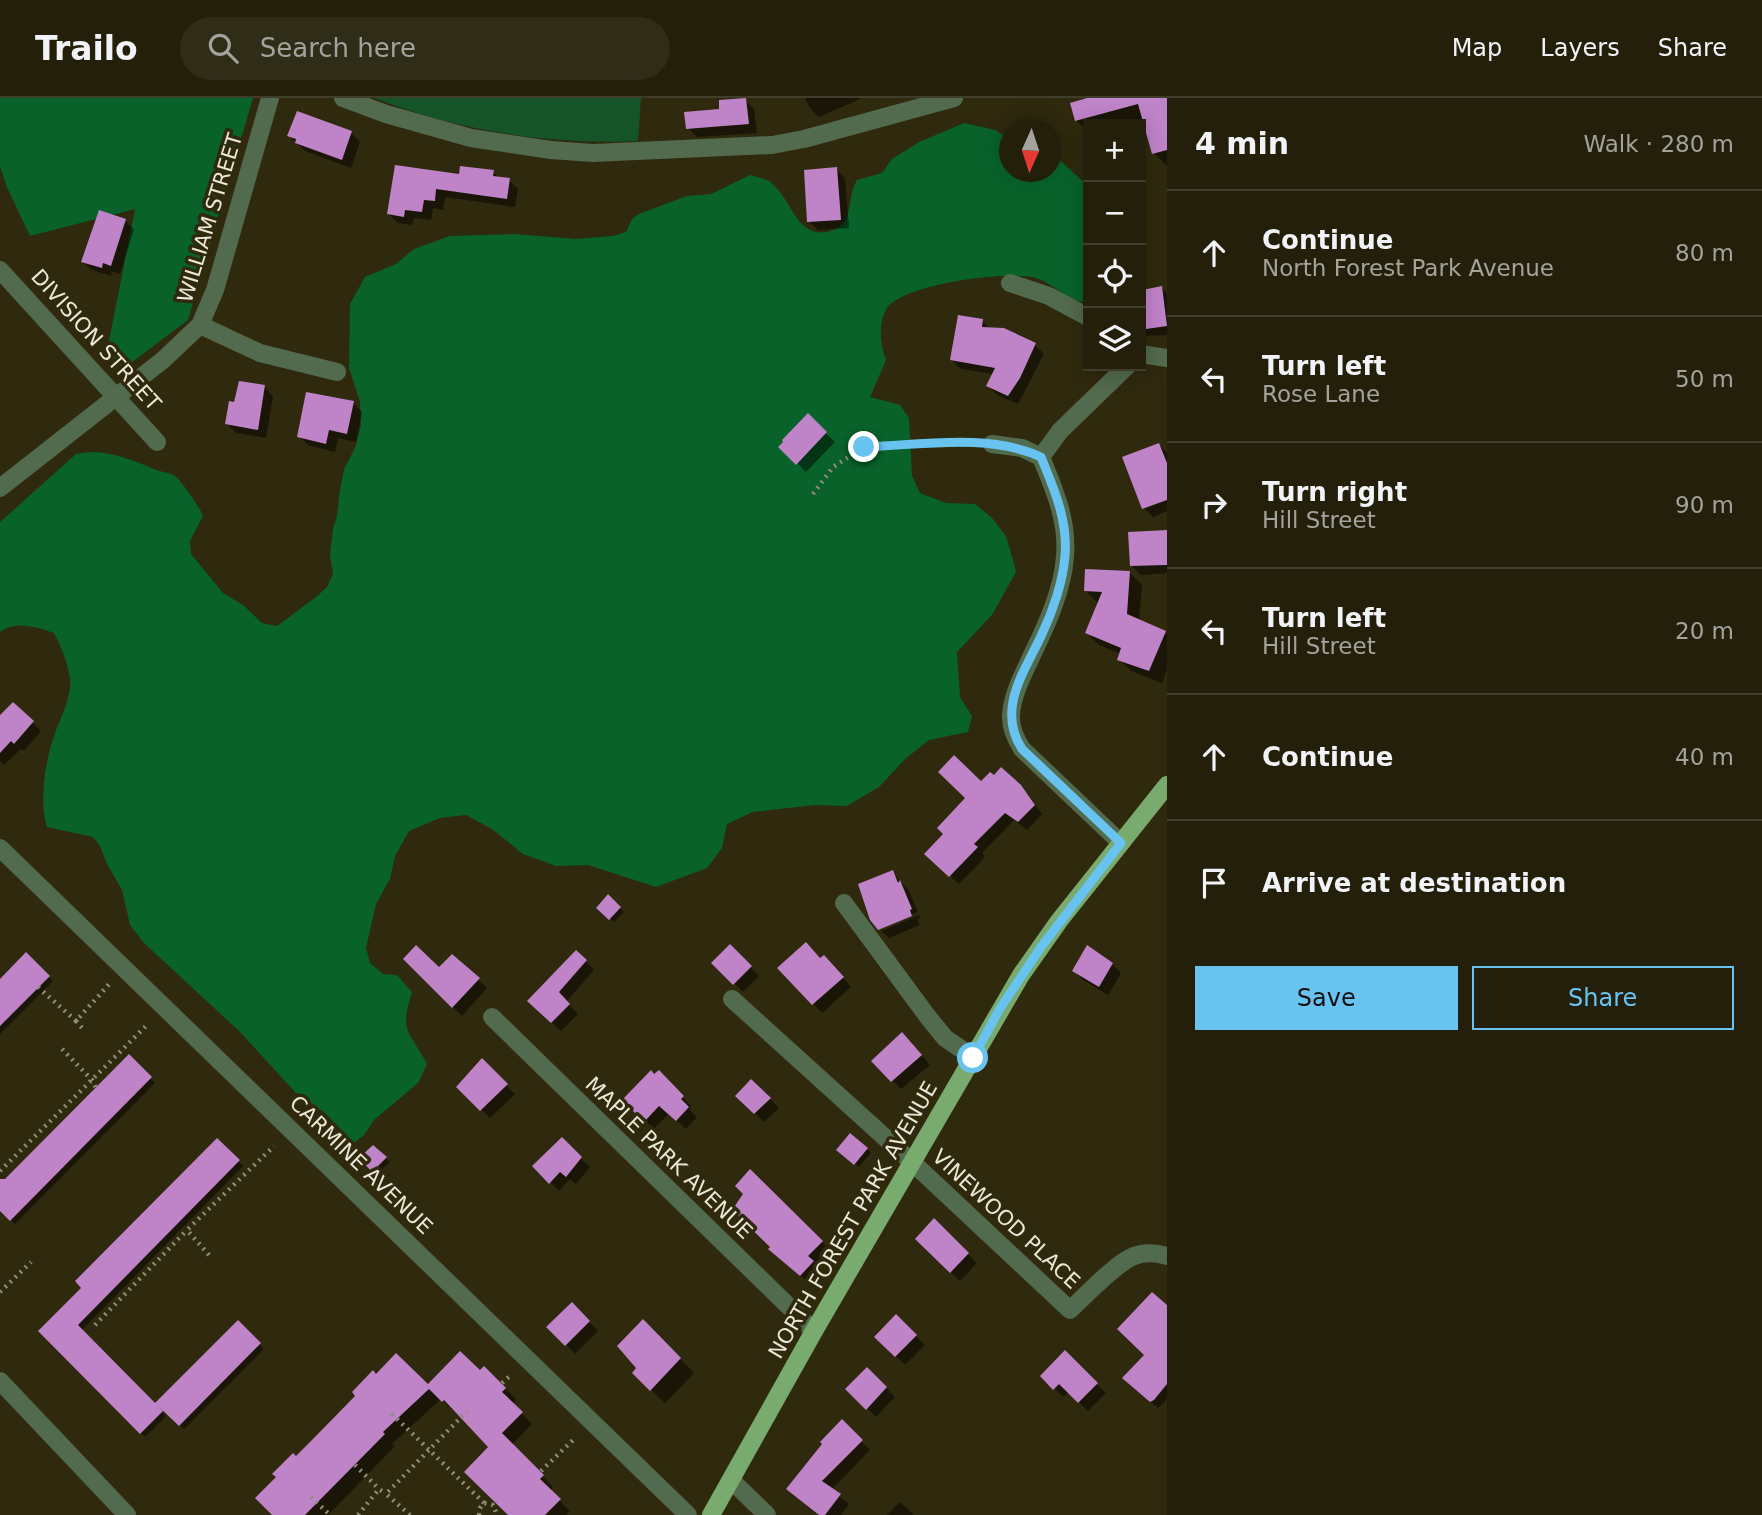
<!DOCTYPE html>
<html lang="en">
<head>
<meta charset="utf-8">
<style>
  :root { --surface:#231f0a; --page:#2f2c18; --text:#f1f3f6; --muted:#a3a29c; --line:#403d2b; --accent:#69c3f1 }
  body { margin:0; font-family:"DejaVu Sans",sans-serif; background:var(--page); color:var(--text) }
  .controls { position:absolute; right:21px; top:21px; display:grid; overflow:hidden; border-radius:0px; box-shadow:0 4px 18px #0003 }
  .controls button { width:63px; height:63px; display:grid; place-items:center; padding:0; border:0; border-bottom:2px solid var(--line); background:var(--surface); color:var(--text); font:35px sans-serif }
  .compass { position:absolute; left:999px; top:21px; width:63px; height:63px; border-radius:50%; background:var(--surface); box-shadow:0 4px 18px #0003; rotate:183deg }
  .stop { position:absolute; width:21px; height:21px; margin:-16px; border:5px solid #69c3f1; border-radius:50%; background:#fff }
  .stop.end { background:#69c3f1; border-color:#fff; box-shadow:0 2px 7px #0008 }
  .list { margin:0; padding:0; list-style:none }
  h2 { display:flex; justify-content:space-between; align-items:center; height:91px; margin:0; padding:0 28px; font-size:30px }
  h2 small { font-size:23px; font-weight:400; color:var(--muted) }
  .list li { display:grid; grid-template-columns:46px 1fr auto; gap:21px; align-items:center; box-sizing:border-box; height:126px; padding:0 28px; border-top:2px solid var(--line) }
  .list b { display:block; font-size:26px; white-space:nowrap }
  .list p { margin:0; font-size:23px; white-space:nowrap; color:var(--muted) }
  .list em { font-size:23px; font-style:normal; color:var(--muted) }
  .actions { display:flex; gap:14px; padding:21px 28px }
  .actions a { flex:1; padding:16px 0; border:2px solid var(--accent); border-radius:0px; text-align:center; font-size:24px; color:var(--accent) }
  .actions .main { background:var(--accent); color:#111 }
  .icon { flex:none; width:38px; height:38px; fill:none; stroke:currentColor; stroke-width:2; stroke-linecap:round; stroke-linejoin:round }
  .map { position:relative; flex:none; width:1167px; height:1417px; overflow:hidden }
  header { display:flex; align-items:center; gap:42px; box-sizing:border-box; height:98px; padding:0 35px; background:var(--surface); border-bottom:2px solid var(--line) }
  header strong { font-size:33px }
  nav { display:flex; gap:38px; margin-inline-start:auto; font-size:24px }
  .search { width:490px; height:63px; background:var(--page); display:flex; align-items:center; gap:18px; box-sizing:border-box; padding:0 24px; border-radius:38px; color:var(--muted); font-size:26px }
  main { display:flex }
  aside { flex:1; background:var(--surface) }
  .map>svg:first-child { display:block }
  .green { fill:#155428 }
  .forest { fill:#08622a }
  .shadow { fill:#0007 }
  .building { fill:#bf83c8 }
  .lines { fill:none; stroke-linecap:round; stroke-linejoin:round }
  .path { stroke:#928d78; stroke-width:4.5; stroke-dasharray:2 5; stroke-linecap:butt }
  .minor { stroke:#526a4d; stroke-width:18 }
  .major { stroke:#79aa6e; stroke-width:18 }
  .route { stroke:#69c3f1; stroke-width:9 }
  .labels { text-anchor:middle; dominant-baseline:central; stroke-width:7; stroke-linejoin:round; paint-order:stroke }
  .street-label { font-size:21px; fill:#ebe8d8; stroke:#2f290e }
</style>
</head>
<body>
<header>
<strong>Trailo</strong>
<div class="search"><svg class="icon" aria-label="search" viewBox="0 0 24 24"><circle cx="10" cy="10" r="6"/><path d="M15 15l6 6"/></svg>Search here</div>
<nav><a>Map</a><a>Layers</a><a>Share</a></nav>
</header>
<main>
<div class="map">
<svg width="1167" height="1417" viewBox="0 0 1167 1417">
  <rect width="100%" height="100%" fill="#2f290e"/>
  <path class="green" d="M 375,0 L 641,0 L 638,43 C 550,47 458,33 375,0 Z"/>
  <path class="forest" d="M 0,0 L 253,0 L 188,222 L 123,271 L 106,258 L 135,111 L 30,138 L 6,87 L 0,68 Z
    M 964,25 L 995,32 L 1009,41 L 1010,74 L 1052,74 L 1052,55 L 1088,88 L 1088,205 C 1067,203 1055,186 1036,180 C 1009,172 904,186 887,210 C 878,224 880,247 886,262 L 870,299 L 900,307 L 909,320 L 912,378 L 920,395 L 946,405 L 975,406 L 992,420 L 1006,438 L 1013,462 L 1016,474 L 992,517 L 957,554 L 960,599 L 972,618 L 968,634 L 929,642 L 905,661 L 879,689 L 847,708 L 814,707 L 753,714 L 727,726 L 722,750 L 707,770 L 656,789 L 588,767 L 556,768 L 523,756 L 492,731 L 466,717 L 440,720 L 409,733 L 395,758 L 390,781 L 376,806 L 366,850 L 370,865 L 383,876 L 397,877 L 412,894 C 399,936 409,931 427,966 L 418,985 L 374,1022 L 364,1037 L 354,1045 L 325,1015 L 295,994 L 239,933 L 144,845 L 130,827 L 122,792 L 107,766 L 100,748 L 93,739 L 47,729 C 39,702 45,664 54,638 C 60,620 72,600 70,581 C 68,565 61,549 54,535 C 37,529 16,522 0,534 L 0,424 L 76,356 C 104,350 128,360 154,371 C 160,374 169,374 175,378 C 182,384 200,409 203,418 L 190,443 L 191,456 L 223,495 L 243,507 L 262,525 L 277,528 L 316,499 L 327,489 L 333,476 L 330,457 L 333,431 L 337,418 L 339,398 L 344,371 L 355,350 L 361,327 L 360,304 L 349,270 L 350,206 L 365,179 L 396,166 L 414,151 L 450,138 L 514,136 L 576,141 L 613,138 L 626,134 L 632,121 L 639,116 L 687,98 L 711,96 L 750,77 C 756,79 765,80 770,84 C 792,100 795,139 827,134 C 834,132 841,129 845,123 C 851,113 849,95 857,82 L 882,75 L 892,61 L 919,44 Z"/>
  <path class="shadow" d="M 805,0 L 860,0 L 860,1 L 819,19 L 810,10 Z
    M 1094,0 L 1167,0 L 1167,68 L 1154,55 L 1144,21 L 1126,26 L 1088,26 L 1088,34 L 1076,22 Z
    M 745,2 L 754,11 L 757,35 L 697,39 L 688,30 Z
    M 351,35 L 360,44 L 351,70 L 305,53 L 289,38 Z
    M 836,71 L 845,80 L 849,130 L 818,132 L 809,123 Z
    M 493,74 L 500,81 L 509,82 L 518,91 L 515,109 L 445,99 L 443,112 L 433,110 L 431,122 L 414,120 L 412,127 L 398,125 L 389,116 L 461,78 Z
    M 125,123 L 134,131 L 120,176 L 112,173 L 111,178 L 92,172 L 83,164 Z
    M 1162,190 L 1167,196 L 1167,237 L 1141,238 L 1141,194 Z
    M 982,223 L 990,231 L 1035,247 L 1044,256 L 1018,306 L 997,297 L 988,288 L 994,276 L 961,271 L 952,262 Z
    M 264,289 L 273,298 L 266,340 L 236,335 L 227,326 L 235,306 Z
    M 353,305 L 362,314 L 356,344 L 338,340 L 335,354 L 308,347 L 299,338 Z
    M 808,318 L 835,344 L 806,374 L 781,349 Z
    M 1159,347 L 1167,355 L 1167,413 L 1153,419 L 1144,410 Z
    M 1167,434 L 1167,475 L 1141,477 L 1132,468 Z
    M 1130,475 L 1142,487 L 1139,523 L 1167,537 L 1167,571 L 1162,585 L 1131,573 L 1119,561 L 1121,556 L 1099,547 L 1087,535 L 1099,506 L 1085,492 Z
    M 13,606 L 41,633 L 24,653 L 21,651 L 4,667 L 0,663 L 0,619 Z
    M 1001,672 L 1029,698 L 1042,716 L 1027,732 L 1014,722 L 982,755 L 985,759 L 959,786 L 935,764 L 945,736 L 981,686 L 994,680 Z
    M 892,774 L 909,793 L 918,814 L 879,830 Z
    M 608,799 L 624,814 L 614,824 L 598,809 Z
    M 919,817 L 920,820 L 917,821 L 920,827 L 889,840 L 881,833 Z
    M 730,849 L 759,878 L 743,894 L 714,865 Z
    M 577,855 L 594,872 L 566,904 L 578,916 L 561,933 L 538,911 Z
    M 26,857 L 53,883 L 0,936 L 0,883 Z
    M 405,861 L 478,882 L 487,890 L 462,918 Z
    M 821,862 L 833,868 L 851,889 L 822,915 L 780,870 Z
    M 1112,866 L 1121,875 L 1108,897 L 1083,882 L 1074,873 Z
    M 911,945 L 930,967 L 901,991 L 874,963 Z
    M 129,959 L 155,985 L 15,1126 L 0,1111 L 0,1089 Z
    M 482,963 L 515,996 L 490,1020 L 458,989 Z
    M 659,974 L 691,1008 L 689,1011 L 697,1019 L 686,1031 L 669,1015 L 654,1031 L 624,1002 Z
    M 737,998 L 770,1001 L 779,1010 L 764,1024 Z
    M 217,1042 L 243,1068 L 81,1233 L 166,1318 L 145,1339 L 40,1233 L 84,1190 Z
    M 562,1042 L 590,1069 L 576,1086 L 570,1081 L 559,1093 L 535,1068 Z
    M 373,1049 L 390,1064 L 377,1076 L 362,1060 Z
    M 867,1051 L 871,1055 L 859,1069 L 842,1055 Z
    M 750,1074 L 831,1153 L 816,1167 L 821,1173 L 810,1186 L 779,1159 L 745,1096 Z
    M 934,1123 L 977,1165 L 960,1183 L 917,1141 Z
    M 572,1207 L 598,1233 L 575,1256 L 549,1229 Z
    M 1167,1209 L 1167,1301 L 1158,1310 L 1132,1288 Z
    M 896,1219 L 925,1247 L 905,1267 L 876,1239 Z
    M 643,1223 L 694,1275 L 665,1305 L 634,1275 L 638,1270 Z
    M 238,1225 L 264,1251 L 184,1331 L 158,1305 Z
    M 1065,1255 L 1106,1295 L 1088,1313 L 1069,1294 L 1063,1299 L 1042,1278 Z
    M 484,1271 L 516,1301 L 512,1306 L 532,1326 L 512,1347 L 553,1389 L 550,1393 L 570,1413 L 566,1417 L 510,1417 L 491,1349 L 455,1311 L 454,1313 L 441,1301 L 392,1346 L 395,1348 L 328,1417 L 275,1417 L 296,1361 L 376,1278 L 428,1288 L 480,1275 Z
    M 867,1271 L 895,1299 L 876,1319 L 848,1291 Z
    M 842,1324 L 870,1352 L 831,1392 L 849,1406 L 841,1417 L 819,1417 L 788,1391 Z
    M 900,1404 L 911,1414 L 914,1417 L 887,1417 Z"/>
  <path class="building" d="M 746,0 L 749,26 L 686,31 L 684,14 L 719,11 L 719,2 Z
    M 1087,0 L 1167,0 L 1167,52 L 1152,56 L 1138,6 L 1075,23 L 1070,5 Z
    M 297,13 L 352,33 L 342,62 L 295,45 L 296,41 L 287,38 Z
    M 395,67 L 459,76 L 460,68 L 494,72 L 493,78 L 510,80 L 507,101 L 436,91 L 435,103 L 424,102 L 422,114 L 405,112 L 404,119 L 387,116 Z
    M 837,69 L 841,122 L 807,124 L 804,72 Z
    M 99,112 L 126,121 L 111,168 L 103,165 L 102,170 L 81,164 Z
    M 1162,188 L 1167,228 L 1146,231 L 1146,228 L 1141,229 L 1141,203 L 1144,202 L 1142,192 Z
    M 958,217 L 983,221 L 982,229 L 1004,230 L 1036,245 L 1020,280 L 1008,298 L 986,288 L 995,270 L 950,262 Z
    M 239,283 L 265,287 L 258,332 L 225,326 L 229,303 L 234,304 Z
    M 306,294 L 354,303 L 347,336 L 329,332 L 326,346 L 297,339 Z
    M 808,315 L 827,334 L 796,367 L 778,349 L 783,344 L 782,342 Z
    M 1159,345 L 1167,365 L 1167,402 L 1142,411 L 1122,359 Z
    M 1167,432 L 1167,467 L 1130,468 L 1128,434 Z
    M 1085,471 L 1130,473 L 1127,516 L 1166,533 L 1149,573 L 1117,562 L 1121,550 L 1085,535 L 1102,494 L 1084,493 Z
    M 13,604 L 34,623 L 14,646 L 11,643 L 0,655 L 0,617 Z
    M 954,657 L 981,683 L 990,674 L 994,677 L 1001,669 L 1021,687 L 1035,707 L 1018,724 L 1005,715 L 974,746 L 978,749 L 949,779 L 924,756 L 943,736 L 937,730 L 965,700 L 938,674 Z
    M 893,772 L 898,785 L 900,782 L 912,811 L 910,812 L 912,818 L 878,832 L 870,822 L 858,786 Z
    M 608,796 L 621,809 L 609,822 L 596,810 Z
    M 806,844 L 820,860 L 824,857 L 844,879 L 812,907 L 777,870 Z
    M 730,846 L 752,868 L 733,887 L 711,865 Z
    M 416,847 L 439,869 L 452,856 L 480,880 L 452,910 L 403,861 Z
    M 1087,847 L 1113,865 L 1099,889 L 1072,873 Z
    M 576,852 L 587,862 L 559,894 L 570,906 L 551,925 L 527,903 Z
    M 26,854 L 50,878 L 0,928 L 0,881 Z
    M 902,934 L 922,957 L 891,984 L 871,963 Z
    M 129,956 L 152,979 L 10,1123 L 0,1113 L 0,1081 L 5,1081 Z
    M 482,960 L 508,986 L 480,1013 L 456,989 Z
    M 651,972 L 654,976 L 659,972 L 684,998 L 681,1001 L 689,1009 L 676,1023 L 659,1008 L 644,1024 L 622,1002 Z
    M 751,981 L 771,1000 L 754,1016 L 735,998 Z
    M 850,1035 L 868,1050 L 854,1067 L 836,1052 Z
    M 562,1039 L 582,1059 L 566,1079 L 560,1074 L 549,1086 L 532,1068 Z
    M 217,1040 L 240,1062 L 78,1227 L 163,1313 L 140,1336 L 38,1233 L 81,1190 L 75,1183 Z
    M 373,1047 L 387,1059 L 372,1074 L 359,1060 Z
    M 750,1071 L 823,1143 L 808,1158 L 814,1163 L 800,1178 L 768,1151 L 770,1149 L 732,1112 L 743,1096 L 735,1088 Z
    M 934,1120 L 969,1155 L 950,1175 L 915,1141 Z
    M 1152,1194 L 1167,1207 L 1167,1286 L 1154,1302 L 1150,1304 L 1122,1280 L 1144,1257 L 1117,1231 Z
    M 572,1204 L 590,1223 L 565,1248 L 546,1229 Z
    M 896,1216 L 917,1237 L 895,1259 L 874,1239 Z
    M 643,1221 L 681,1260 L 650,1293 L 632,1275 L 636,1270 L 617,1248 Z
    M 238,1222 L 261,1245 L 179,1328 L 155,1305 Z
    M 1065,1252 L 1098,1285 L 1078,1305 L 1059,1286 L 1053,1292 L 1040,1278 Z
    M 460,1253 L 480,1272 L 484,1268 L 506,1290 L 502,1294 L 523,1314 L 502,1335 L 544,1377 L 540,1381 L 561,1401 L 545,1417 L 508,1417 L 464,1374 L 488,1349 L 444,1302 L 442,1304 L 429,1291 L 383,1334 L 385,1336 L 305,1417 L 272,1417 L 255,1400 L 276,1379 L 272,1376 L 293,1355 L 296,1358 L 314,1340 L 355,1298 L 352,1294 L 373,1272 L 376,1276 L 396,1255 L 428,1286 Z
    M 867,1269 L 887,1289 L 866,1312 L 845,1291 Z
    M 842,1321 L 863,1342 L 822,1383 L 841,1396 L 825,1417 L 819,1417 L 786,1391 L 822,1346 L 820,1344 Z"/>
  <g class="lines">
    <path class="path" d="M 813,396 L 833,369 L 864,349 L 975,346
      M 38,889 L 76,923 L 111,884
      M 76,923 L 82,930
      M 62,951 L 92,982 L 96,990
      M 0,1073 L 148,926
      M 209,1157 L 187,1132 L 274,1048
      M 0,1194 L 31,1164
      M 95,1227 L 187,1132
      M 502,1285 L 511,1277
      M 392,1316 L 484,1405
      M 355,1367 L 379,1391
      M 541,1373 L 574,1341
      M 311,1399 L 330,1417
      M 358,1417 L 379,1391 L 386,1396
      M 410,1417 L 386,1396 L 467,1313
      M 479,1417 L 480,1410 L 484,1405 L 493,1407 L 497,1417"/>
    <path class="minor" d="M 343,0 L 386,16 L 471,40 L 551,52 L 593,55 L 772,47 L 804,41 L 954,0
      M 0,172 L 157,344
      M 1010,185 L 1049,198 L 1088,219
      M 200,227 L 260,255 L 337,274
      M 1141,256 L 1167,260
      M 992,346 L 1022,350 L 1041,359 C 1054,391 1068,422 1065,458 C 1063,491 1047,526 1033,555 C 1024,575 1013,594 1011,616 C 1010,629 1015,640 1022,651 L 1121,745
      M 1041,359 L 1060,333 L 1127,268
      M 0,390 L 163,262 L 200,227 L 215,192 L 270,0
      M 0,750 L 688,1417
      M 844,805 L 928,919 L 945,940 L 973,959
      M 732,901 L 912,1064 L 1070,1212 C 1085,1198 1116,1165 1134,1158 C 1144,1154 1157,1155 1167,1158
      M 492,919 L 814,1233
      M 0,1283 L 127,1417
      M 731,1382 L 767,1417"/>
    <path class="major" d="M 711,1417 L 814,1233 L 1021,877 L 1059,823 L 1167,687"/>
  </g>
  <g class="lines">
    <path class="route" d="M 864,349 C 920,347 990,335 1041,359 C 1054,391 1068,422 1065,458 C 1063,483 1053,513 1042,536 C 1025,573 996,611 1022,651 L 1121,745 L 1041,849 L 999,912 L 973,960"/>
  </g>
  <g class="labels">
    <g class="street-label">
      <text transform="translate(210 120) rotate(-73)">WILLIAM STREET</text>
      <text transform="translate(96 242) rotate(48)">DIVISION STREET</text>
      <text transform="translate(669 1060) rotate(44)">MAPLE PARK AVENUE</text>
      <text transform="translate(361 1067) rotate(44)">CARMINE AVENUE</text>
      <text transform="translate(1006 1121) rotate(43)">VINEWOOD PLACE</text>
      <text transform="translate(853 1122) rotate(-60)">NORTH FOREST PARK AVENUE</text>
    </g>
  </g>
</svg>
<div class="controls">
<button>+</button>
<button>−</button>
<button><svg class="icon" aria-label="locate" viewBox="0 0 24 24"><circle cx="12" cy="12" r="6"/><path d="M12 2v4M12 18v4M2 12h4M18 12h4"/></svg></button>
<button><svg class="icon" aria-label="layers" viewBox="0 0 24 24"><path d="M12 4l9 5-9 5-9-5zM3 14l9 5 9-5"/></svg></button>
</div>
<svg class="compass" viewBox="-18 -18 36 36"><path d="M0-13l5 13h-10z" fill="#e53935"/><path d="M0 13l5-13h-10z" fill="#a3a29c"/></svg>
<div class="stop" style="left:973px;top:960px"></div>
<div class="stop end" style="left:864px;top:349px"></div>
</div>
<aside>
<h2>4 min<small>Walk · 280 m</small></h2>
<ul class="list">
<li><svg class="icon" aria-label="ahead" viewBox="0 0 24 24"><path d="M12 20V5M6 11l6-6 6 6"/></svg><div><b>Continue</b><p>North Forest Park Avenue</p></div><em>80 m</em></li>
<li><svg class="icon" aria-label="left" viewBox="0 0 24 24"><path d="M17 20v-9H6M10 6l-5 5 5 5"/></svg><div><b>Turn left</b><p>Rose Lane</p></div><em>50 m</em></li>
<li><svg class="icon" aria-label="right" viewBox="0 0 24 24"><path d="M7 20v-9h11M14 6l5 5-5 5"/></svg><div><b>Turn right</b><p>Hill Street</p></div><em>90 m</em></li>
<li><svg class="icon" aria-label="left" viewBox="0 0 24 24"><path d="M17 20v-9H6M10 6l-5 5 5 5"/></svg><div><b>Turn left</b><p>Hill Street</p></div><em>20 m</em></li>
<li><svg class="icon" aria-label="ahead" viewBox="0 0 24 24"><path d="M12 20V5M6 11l6-6 6 6"/></svg><div><b>Continue</b></div><em>40 m</em></li>
<li><svg class="icon" aria-label="arrive" viewBox="0 0 24 24"><path d="M6 21V4h12l-3 4 3 4H6"/></svg><div><b>Arrive at destination</b></div></li>
</ul>
<div class="actions"><a class="main">Save</a><a>Share</a></div>
</aside>
</main>
</body>
</html>
